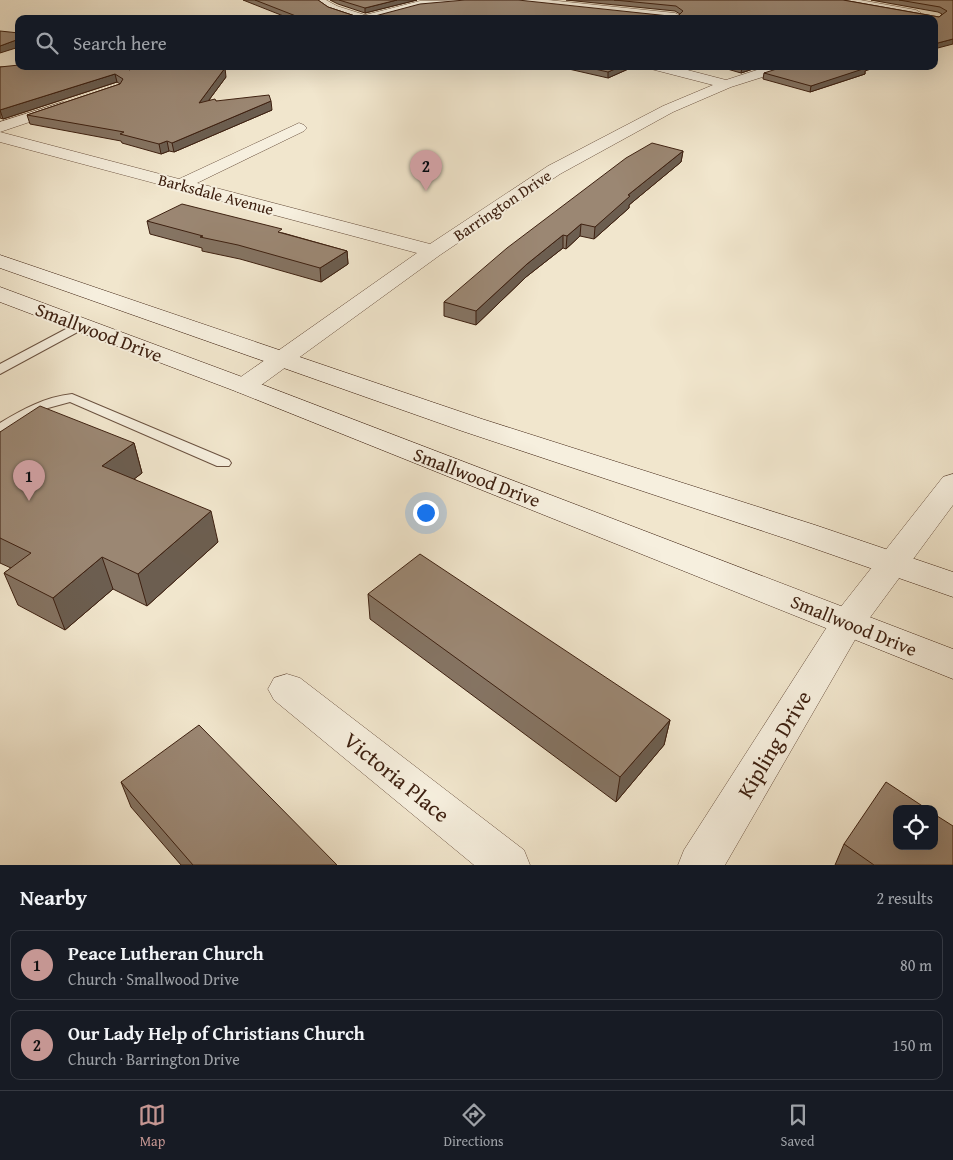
<!DOCTYPE html>
<html lang="en">
<head>
<meta charset="utf-8">
<style>
  :root { --surface:#171b24; --page:#20242c; --text:#f1f3f6; --muted:#9ea1a6; --line:#363941; --accent:#c59692 }
  body { margin:0; font-family:"Gentium Book Plus",serif; background:var(--page); color:var(--text) }
  .controls { position:absolute; right:15px; bottom:15px; display:grid; overflow:hidden; border-radius:10px; box-shadow:0 5px 20px #0002 }
  .controls button { width:45px; height:45px; display:grid; place-items:center; padding:0; border:0; border-bottom:1px solid var(--line); background:var(--surface); color:var(--text); font:25px sans-serif }
  .you { position:absolute; left:425px; top:512px; width:18px; height:18px; margin:-12px; border:4px solid #fff; border-radius:50%; background:#1a73e8; box-shadow:0 0 0 8px #1a73e833 }
  .badge { display:grid; place-items:center; width:32px; height:32px; border-radius:50%; background:var(--accent); color:#111; font-size:16px; font-weight:700 }
  .pin { position:absolute; translate:-50% -41px; filter:drop-shadow(0 1px 2px #0008) }
  .pin::after { content:''; position:absolute; top:26px; width:18px; height:15px; background:inherit; clip-path:polygon(0 0,100% 0,50% 100%) }
  .list { margin:0; padding:0; list-style:none }
  h2 { display:flex; justify-content:space-between; align-items:center; height:65px; margin:0; padding:0 20px; font-size:21px }
  h2 small { font-size:16px; font-weight:400; color:var(--muted) }
  .list li { display:grid; grid-template-columns:32px 1fr auto; gap:15px; align-items:center; box-sizing:border-box; height:70px; margin:0 10px 10px; padding:0 10px; border:1px solid var(--line); border-radius:10px }
  .list b { display:block; font-size:19px; white-space:nowrap }
  .list p { margin:0; font-size:16px; white-space:nowrap; color:var(--muted) }
  .list em { font-size:16px; font-style:normal; color:var(--muted) }
  .icon { flex:none; width:28px; height:28px; fill:none; stroke:currentColor; stroke-width:2; stroke-linecap:round; stroke-linejoin:round }
  .map { position:relative; flex:none; width:953px; height:865px; overflow:hidden }
  .search { position:absolute; background:var(--surface); box-shadow:0 5px 20px #0002; left:15px; right:15px; top:15px; height:55px; display:flex; align-items:center; gap:12px; box-sizing:border-box; padding:0 18px; border-radius:10px; color:var(--muted); font-size:19px }
  .sheet { height:225px; background:var(--surface) }
  nav { display:flex; justify-content:space-around; align-items:center; box-sizing:border-box; height:70px; border-top:1px solid var(--line); background:var(--surface); font-size:14px; color:var(--muted) }
  nav a { display:grid; justify-items:center; gap:2px }
  nav .on { color:var(--accent) }
  .map>svg:first-child { display:block }
  .lines { fill:none; stroke-linecap:round; stroke-linejoin:round }
  .service-casing { stroke:#6b5240; stroke-width:2 }
  .minor-casing { stroke:#6b5240; stroke-width:1 }
  .secondary-casing { stroke:#3e2111; stroke-width:1 }
  .service { fill:#f6efde; fill-rule:evenodd }
  .minor { fill:#f6efde; fill-rule:evenodd }
  .secondary { fill:#f6efde; fill-rule:evenodd }
  .wall { fill:#857463; stroke:#3e2111 }
  .shaded-wall { fill:#6c5e50; stroke:#3e2111 }
  .building { fill:#9b8773; stroke:#3e2111 }
  .labels { text-anchor:middle; dominant-baseline:central; stroke-width:4; stroke-linejoin:round; paint-order:stroke }
  .far-street-label { font-size:16px; fill:#3e2111; stroke:#f6efde }
  .street-label { font-size:19px; fill:#3e2111; stroke:#f6efde }
  .near-street-label { font-size:22px; fill:#3e2111; stroke:#f6efde }
</style>
</head>
<body>
<div class="map">
<svg width="953" height="865" viewBox="0 0 953 865">
  <rect width="100%" height="100%" fill="#f1e6cd"/>
  <filter id="stains"><feTurbulence type="fractalNoise" baseFrequency=".004" numOctaves="4"/><feColorMatrix values="0 0 0 0 .2 0 0 0 0 .09 0 0 0 0 .02 0 0 0 .5 -.17"/></filter>
  <radialGradient id="worn" r=".72"><stop offset=".6" stop-color="#630" stop-opacity="0"/><stop offset="1" stop-color="#630" stop-opacity=".3"/></radialGradient>
  <g class="lines">
    <defs>
      <path id="service" d="M 81,321 L 87,325 L 85,328 L 0,374 L 0,364 Z
        M 72,394 L 229,460 L 231,463 L 229,466 L 217,466 L 70,402 L 48,408 L 0,433 L 0,423 C 23,409 45,397 72,394 Z"/>
      <path id="minor" d="M 313,0 L 326,0 L 337,6 L 365,15 L 420,1 L 470,0 L 465,3 L 420,7 L 375,19 L 356,19 L 329,10 Z
        M 512,0 L 548,0 L 675,13 L 681,16 L 677,19 L 669,19 L 517,3 Z
        M 837,0 L 860,0 L 916,10 L 921,13 L 916,16 L 842,3 Z
        M 650,66 L 672,66 L 726,80 L 769,66 L 789,66 L 788,69 L 731,87 L 673,112 L 560,174 L 440,255 L 253,391 L 244,394 L 235,391 L 231,386 L 235,381 L 417,253 L 0,142 L 0,132 L 179,179 L 299,123 L 304,125 L 307,128 L 304,131 L 197,183 L 430,244 L 548,166 L 663,106 L 713,85 L 651,69 Z
        M 63,102 L 68,103 L 70,106 L 68,109 L 0,132 L 0,122 Z
        M 953,474 L 953,505 L 860,631 L 725,865 L 678,865 L 684,850 L 836,613 L 943,477 Z
        M 287,674 L 300,678 L 524,850 L 530,865 L 474,865 L 274,700 L 268,689 L 274,678 Z"/>
      <path id="secondary" d="M 0,255 L 482,419 L 815,525 L 953,572 L 953,597 L 793,541 L 462,431 L 0,268 Z
        M 0,287 L 253,381 L 953,649 L 953,679 L 235,391 L 0,302 Z"/>
    </defs>
    <use href="#service" class="service-casing"/>
    <use href="#minor" class="minor-casing"/>
    <use href="#secondary" class="secondary-casing"/>
    <use href="#service" class="service"/>
    <use href="#minor" class="minor"/>
    <use href="#secondary" class="secondary"/>
  </g>
  <path class="wall" d="M 243,0 L 318,0 L 328,7 L 355,16 L 678,16 L 680,14 L 675,11 L 566,0 L 843,0 L 939,17 L 942,14 L 938,12 L 871,0 L 953,0 L 953,44 L 934,19 L 291,19 Z
    M 330,0 L 417,0 L 365,13 L 338,4 Z
    M 537,66 L 635,66 L 608,78 L 560,67 L 556,69 Z
    M 717,66 L 762,66 L 741,73 Z
    M 0,67 L 129,70 L 226,77 L 209,100 L 272,110 L 174,152 L 169,151 L 161,154 L 122,143 L 121,141 L 30,124 L 27,115 L 120,84 L 117,82 L 3,119 L 0,118 Z
    M 865,71 L 865,74 L 810,92 L 763,79 L 764,73 Z
    M 683,151 L 681,162 L 629,205 L 629,208 L 594,239 L 580,236 L 566,249 L 563,248 L 526,277 L 476,325 L 444,316 L 444,302 Z
    M 147,221 L 283,233 L 347,251 L 348,264 L 321,282 L 240,259 L 202,251 L 202,248 L 150,234 Z
    M 0,432 L 134,443 L 142,473 L 134,479 L 218,542 L 147,606 L 113,589 L 65,630 L 18,605 L 4,573 L 11,568 L 0,563 Z
    M 368,594 L 670,720 L 664,745 L 616,802 L 370,619 Z
    M 121,782 L 337,865 L 181,865 L 131,807 Z
    M 844,844 L 953,865 L 835,865 Z"/>
  <path class="shaded-wall" d="M 397,0 L 417,0 L 365,13 L 365,8 Z
    M 19,39 L 19,47 L 0,53 L 0,46 Z
    M 953,39 L 953,44 L 934,49 L 934,44 Z
    M 556,66 L 560,66 L 560,67 L 556,69 Z
    M 622,66 L 635,66 L 608,78 L 608,72 Z
    M 745,66 L 762,66 L 741,73 L 742,67 Z
    M 863,66 L 880,66 L 865,71 L 865,74 L 810,92 L 811,86 Z
    M 225,68 L 226,77 L 200,112 L 199,103 Z
    M 115,74 L 117,82 L 3,119 L 0,110 Z
    M 271,101 L 272,110 L 174,152 L 172,143 Z
    M 167,141 L 169,151 L 161,154 L 159,144 Z
    M 683,151 L 681,162 L 629,205 L 629,208 L 594,239 L 595,227 L 628,195 Z
    M 581,224 L 580,236 L 566,249 L 567,236 Z
    M 563,235 L 563,248 L 526,277 L 476,325 L 476,311 L 527,264 Z
    M 347,251 L 348,264 L 321,282 L 320,268 Z
    M 134,443 L 142,473 L 112,496 L 102,466 Z
    M 211,511 L 218,542 L 147,606 L 138,574 Z
    M 102,557 L 113,589 L 65,630 L 53,598 Z
    M 670,720 L 664,745 L 616,802 L 620,777 Z"/>
  <path class="building" d="M 255,0 L 318,0 L 328,7 L 355,16 L 375,16 L 420,4 L 465,0 L 518,0 L 669,16 L 678,16 L 683,11 L 676,6 L 614,0 L 843,0 L 939,17 L 947,11 L 940,7 L 899,0 L 953,0 L 953,39 L 934,44 L 934,19 L 310,19 L 300,16 L 301,18 Z
    M 339,0 L 397,0 L 365,8 Z
    M 0,31 L 19,33 L 19,39 L 0,46 Z
    M 19,65 L 19,66 L 126,66 L 129,70 L 141,66 L 214,66 L 225,68 L 199,103 L 215,99 L 216,101 L 269,95 L 271,101 L 172,143 L 167,141 L 159,144 L 120,134 L 124,132 L 27,115 L 120,84 L 123,79 L 115,74 L 0,110 L 0,67 Z
    M 581,66 L 622,66 L 608,72 Z
    M 786,66 L 863,66 L 861,67 L 866,68 L 811,86 L 764,73 Z
    M 652,143 L 683,151 L 628,195 L 630,196 L 595,227 L 581,224 L 567,236 L 563,235 L 527,264 L 476,311 L 444,302 L 507,248 L 626,158 Z
    M 182,204 L 282,229 L 278,232 L 347,251 L 320,268 L 238,245 L 200,237 L 203,236 L 147,221 Z
    M 40,406 L 134,443 L 102,466 L 211,511 L 138,574 L 102,557 L 53,598 L 4,573 L 31,553 L 0,538 L 0,432 Z
    M 420,554 L 670,720 L 620,777 L 368,594 Z
    M 199,725 L 337,865 L 193,865 L 121,782 Z
    M 886,782 L 927,809 L 897,809 L 897,846 L 934,846 L 934,814 L 953,826 L 953,865 L 874,865 L 844,844 Z"/>
  <g class="labels">
    <g class="far-street-label">
      <text transform="translate(216 194) rotate(15)">Barksdale Avenue</text>
      <text transform="translate(502 205) rotate(-34)">Barrington Drive</text>
    </g>
    <g class="street-label">
      <text transform="translate(99 332) rotate(21)">Smallwood Drive</text>
      <text transform="translate(477 477) rotate(21)">Smallwood Drive</text>
      <text transform="translate(854 625) rotate(22)">Smallwood Drive</text>
    </g>
    <g class="near-street-label">
      <text transform="translate(774 744) rotate(-59)">Kipling Drive</text>
      <text transform="translate(397 777) rotate(39)">Victoria Place</text>
    </g>
  </g>
  <rect width="100%" height="100%" filter="url(#stains)"/>
  <rect width="100%" height="100%" fill="url(#worn)"/>
</svg>
<div class="controls">
<button><svg class="icon" aria-label="locate" viewBox="0 0 24 24"><circle cx="12" cy="12" r="6"/><path d="M12 2v4M12 18v4M2 12h4M18 12h4"/></svg></button>
</div>
<div class="you"></div>
<div class="pin badge" style="left:29px;top:501px">1</div>
<div class="pin badge" style="left:426px;top:191px">2</div>
<div class="search"><svg class="icon" aria-label="search" viewBox="0 0 24 24"><circle cx="10" cy="10" r="6"/><path d="M15 15l6 6"/></svg>Search here</div>
</div>
<section class="sheet">
<h2>Nearby<small>2 results</small></h2>
<ul class="list">
<li><span class="badge">1</span><div><b>Peace Lutheran Church</b><p>Church · Smallwood Drive</p></div><em>80 m</em></li>
<li><span class="badge">2</span><div><b>Our Lady Help of Christians Church</b><p>Church · Barrington Drive</p></div><em>150 m</em></li>
</ul>
</section>
<nav>
<a class="on"><svg class="icon" aria-label="map" viewBox="0 0 24 24"><path d="M3 6l6-2 6 2 6-2v14l-6 2-6-2-6 2zM9 4v14M15 6v14"/></svg>Map</a>
<a><svg class="icon" aria-label="directions" viewBox="0 0 24 24"><path d="M12 3l9 9-9 9-9-9zM9 14v-3h6M13 9l2 2-2 2"/></svg>Directions</a>
<a><svg class="icon" aria-label="saved" viewBox="0 0 24 24"><path d="M7 4h10v16l-5-4-5 4z"/></svg>Saved</a>
</nav>
</body>
</html>
